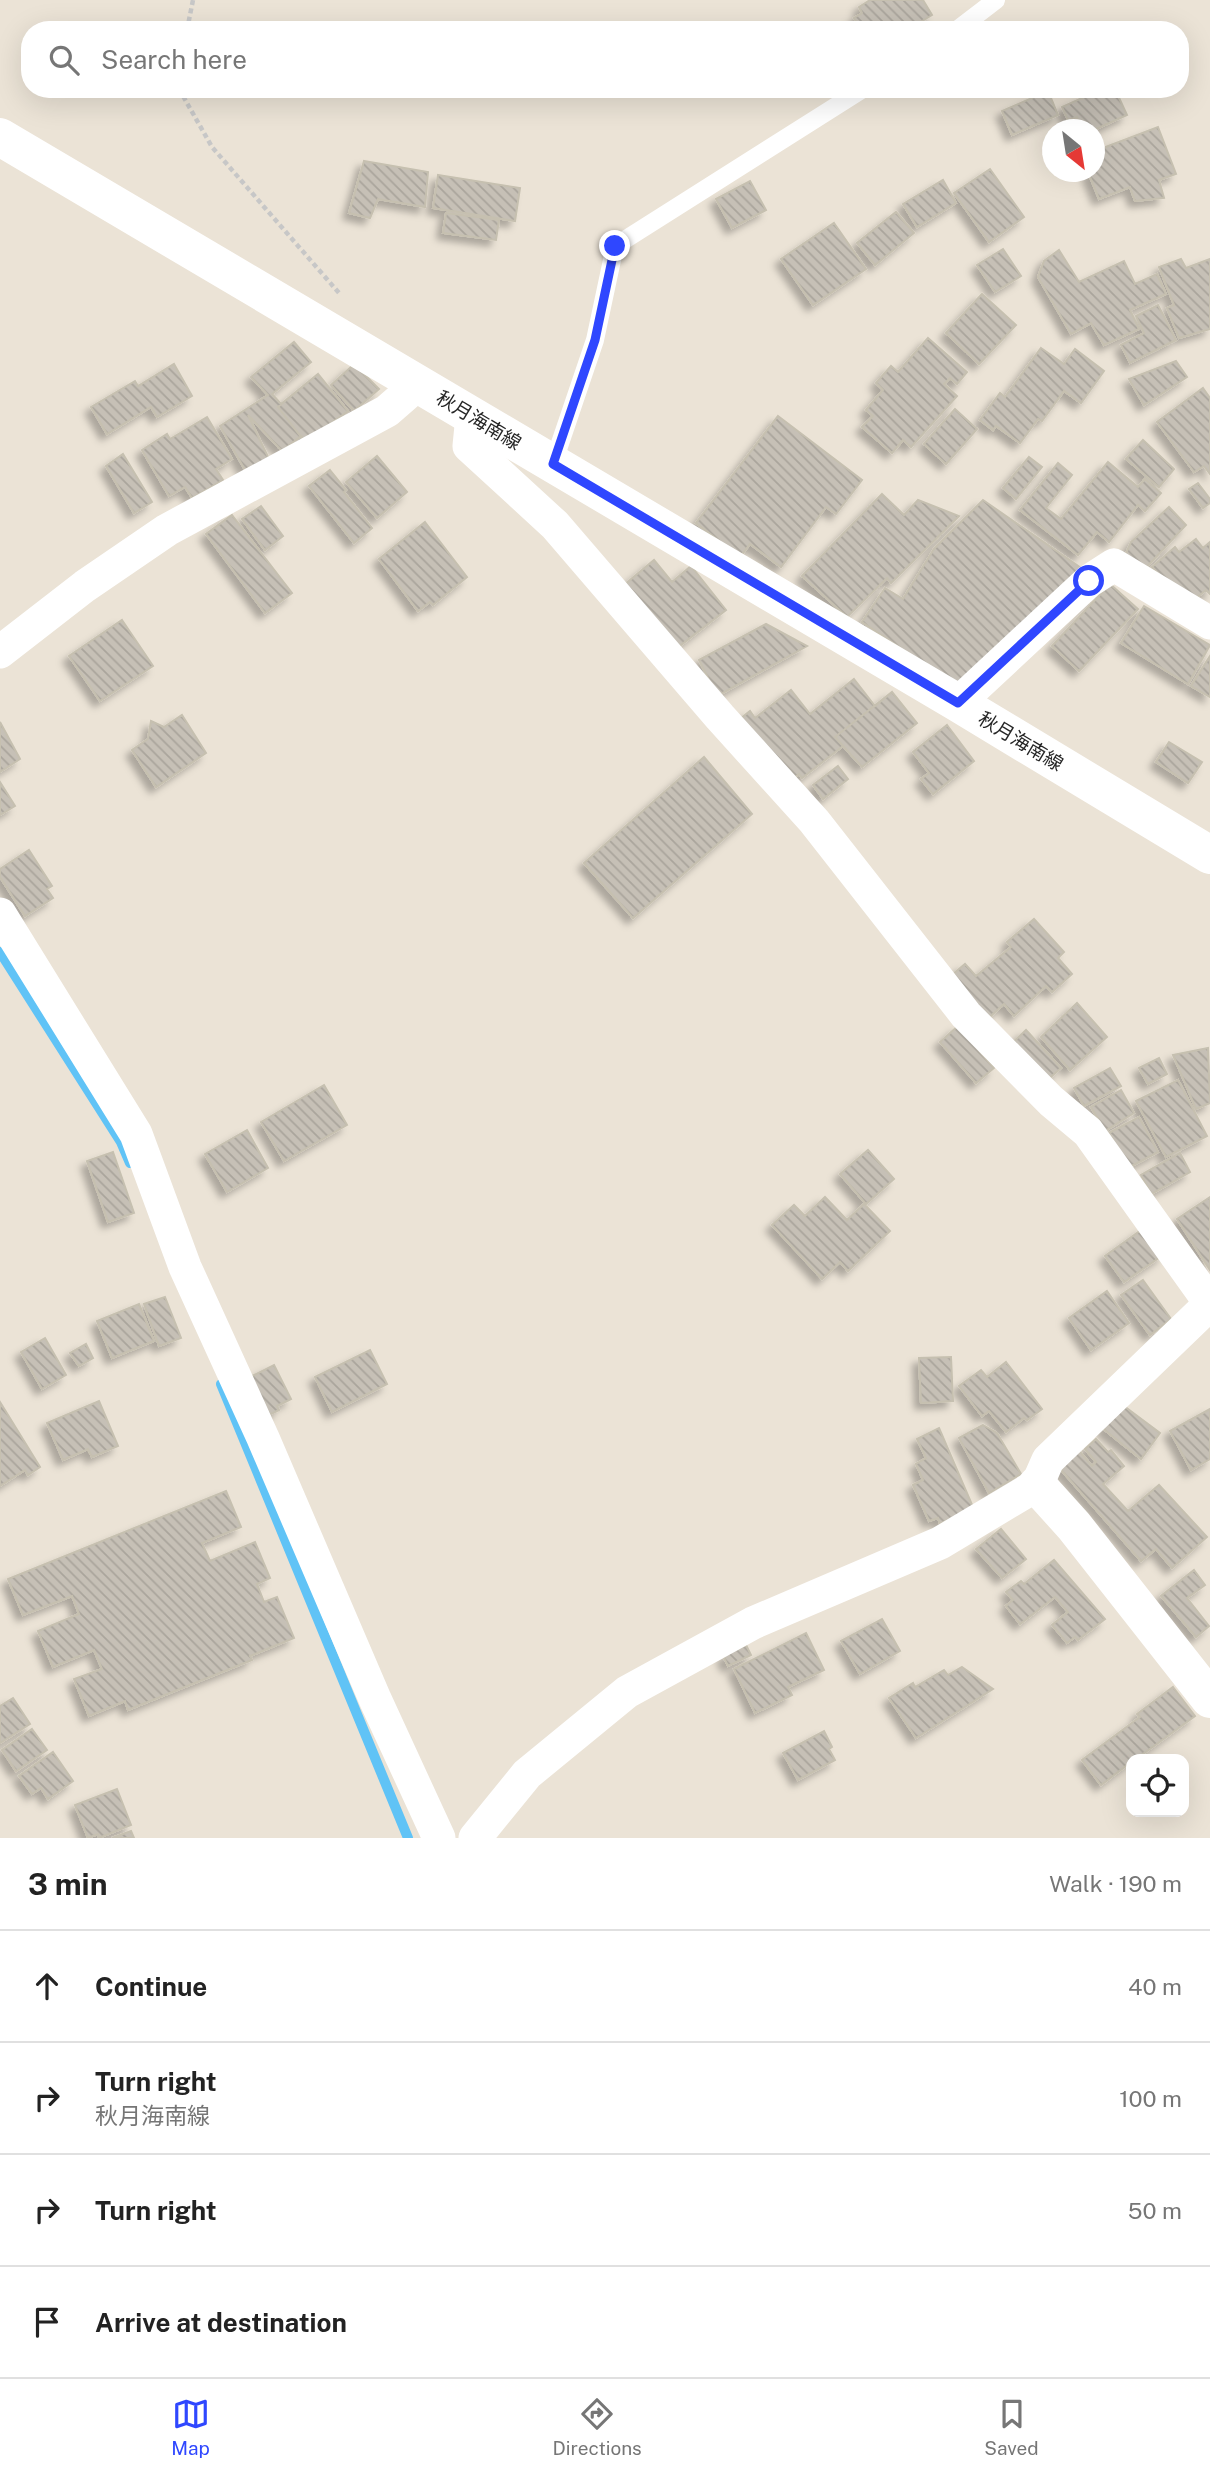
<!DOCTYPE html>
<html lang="en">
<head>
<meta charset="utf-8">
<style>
  :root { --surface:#fff; --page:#f6f6f6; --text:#222; --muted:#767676; --line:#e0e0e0; --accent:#2f47ff }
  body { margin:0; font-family:"Public Sans","Noto Sans JP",sans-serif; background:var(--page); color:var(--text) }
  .controls { position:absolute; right:21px; bottom:21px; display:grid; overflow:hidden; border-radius:14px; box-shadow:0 7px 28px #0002 }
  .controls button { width:63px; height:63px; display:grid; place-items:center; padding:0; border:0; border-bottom:2px solid var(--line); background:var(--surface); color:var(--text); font:35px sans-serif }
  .compass { position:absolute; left:1042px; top:119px; width:63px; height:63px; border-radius:50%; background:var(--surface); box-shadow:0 7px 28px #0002; rotate:150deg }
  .stop { position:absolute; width:21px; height:21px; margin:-16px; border:5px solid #2f47ff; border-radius:50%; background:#fff }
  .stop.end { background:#2f47ff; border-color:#fff; box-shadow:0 2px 7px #0008 }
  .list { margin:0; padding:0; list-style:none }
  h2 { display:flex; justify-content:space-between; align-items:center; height:91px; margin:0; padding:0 28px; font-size:30px }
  h2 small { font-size:23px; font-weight:400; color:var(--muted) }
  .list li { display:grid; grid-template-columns:46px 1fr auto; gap:21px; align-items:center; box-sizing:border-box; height:112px; padding:0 28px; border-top:2px solid var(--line) }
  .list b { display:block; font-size:26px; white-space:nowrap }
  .list p { margin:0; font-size:23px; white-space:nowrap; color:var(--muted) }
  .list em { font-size:23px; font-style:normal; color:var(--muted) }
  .icon { flex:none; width:38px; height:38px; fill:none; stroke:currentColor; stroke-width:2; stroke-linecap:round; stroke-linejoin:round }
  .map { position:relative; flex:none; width:1210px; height:1838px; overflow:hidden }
  .search { position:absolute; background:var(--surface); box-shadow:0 7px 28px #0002; left:21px; right:21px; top:21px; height:77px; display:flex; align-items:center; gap:18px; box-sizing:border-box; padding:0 24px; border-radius:28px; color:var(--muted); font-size:26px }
  .sheet { height:539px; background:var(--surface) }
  nav { display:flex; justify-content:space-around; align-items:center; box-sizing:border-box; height:98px; border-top:2px solid var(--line); background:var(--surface); font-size:19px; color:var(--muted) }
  nav a { display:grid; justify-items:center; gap:4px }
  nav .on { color:var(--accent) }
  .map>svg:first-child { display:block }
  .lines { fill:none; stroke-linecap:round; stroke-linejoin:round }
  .stream { stroke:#60c3f6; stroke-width:10 }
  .building { fill:url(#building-back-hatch); stroke:#c6c0b0; stroke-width:2; filter:url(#shadow) }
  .path { stroke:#c7c7c7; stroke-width:4.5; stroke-dasharray:5 3.5; stroke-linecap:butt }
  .service { stroke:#fff; stroke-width:18 }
  .minor { stroke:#fff; stroke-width:33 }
  .tertiary { stroke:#fff; stroke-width:38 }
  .secondary { stroke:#fff; stroke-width:38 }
  .route { stroke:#2f47ff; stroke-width:9 }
  .labels { text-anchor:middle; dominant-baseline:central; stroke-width:6; stroke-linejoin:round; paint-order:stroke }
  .street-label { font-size:19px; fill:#262626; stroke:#fff }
</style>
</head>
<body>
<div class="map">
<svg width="1210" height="1838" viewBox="0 0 1210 1838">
  <defs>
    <pattern id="building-back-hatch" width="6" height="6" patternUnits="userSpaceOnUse" patternTransform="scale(1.75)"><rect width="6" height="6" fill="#c6c0b6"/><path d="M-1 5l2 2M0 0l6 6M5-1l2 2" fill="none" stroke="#aaa59c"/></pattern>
    <filter id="shadow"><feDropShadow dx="-6" dy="6" stdDeviation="3.5" flood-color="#0004"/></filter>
  </defs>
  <rect width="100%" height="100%" fill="#ebe3d6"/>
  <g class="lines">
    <path class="stream" d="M 0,952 L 121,1142 L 130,1163
      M 221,1384 L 408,1838"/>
  </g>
  <path class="building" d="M 870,0 L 923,0 L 932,15 L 907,30 L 861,30 L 854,18 L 862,13 L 859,7 Z
    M 1102,89 L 1115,89 L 1127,115 L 1094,130 L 1082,130 L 1077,117 L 1068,120 L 1062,107 Z
    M 1048,91 L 1058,115 L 1012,135 L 1002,111 Z
    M 1158,127 L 1176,174 L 1159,180 L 1164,198 L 1135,201 L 1130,187 L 1099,199 L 1088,172 L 1094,172 L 1094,136 L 1097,135 L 1103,148 Z
    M 364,161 L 428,172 L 425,207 L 378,199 L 370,218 L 349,213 Z
    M 990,169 L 1024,217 L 989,242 L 954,193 Z
    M 438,175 L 520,188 L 515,221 L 433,208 Z
    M 943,180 L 956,203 L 917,227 L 903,204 Z
    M 750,181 L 766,210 L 732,228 L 716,199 Z
    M 896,212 L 914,233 L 875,265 L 857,243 Z
    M 446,213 L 499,220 L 496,240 L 443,233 Z
    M 834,223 L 866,269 L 813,305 L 781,259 Z
    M 1003,249 L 1021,276 L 995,292 L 977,265 Z
    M 1059,250 L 1079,282 L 1124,261 L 1135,284 L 1157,274 L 1166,294 L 1130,310 L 1139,329 L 1104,345 L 1091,323 L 1071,334 L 1038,277 L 1044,261 Z
    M 1181,259 L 1186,268 L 1210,259 L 1210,329 L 1179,338 L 1167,308 L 1174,305 L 1159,267 Z
    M 982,294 L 1016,325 L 979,364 L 946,333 Z
    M 1158,305 L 1176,340 L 1130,363 L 1121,345 L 1144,333 L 1136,316 Z
    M 928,338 L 967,372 L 957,384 L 950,378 L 944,384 L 957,396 L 911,447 L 903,440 L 892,453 L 862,427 L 873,416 L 866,410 L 883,390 L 876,383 L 891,366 L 898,372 Z
    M 294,342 L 311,362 L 272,394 L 281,404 L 318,374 L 348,411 L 321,433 L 305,442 L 301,436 L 282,451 L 248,415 L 269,459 L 245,470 L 220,426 L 268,395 L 251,377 Z
    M 1041,348 L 1064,364 L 1075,349 L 1104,371 L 1081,403 L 1064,391 L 1042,421 L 1038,419 L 1020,443 L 996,426 L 993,430 L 980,420 L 1000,393 L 1005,397 Z
    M 1176,361 L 1187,377 L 1144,405 L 1129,379 Z
    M 174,364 L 192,396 L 157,417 L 151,407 L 107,434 L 91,407 L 135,381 L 138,386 Z
    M 352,366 L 362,372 L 379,389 L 354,411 L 331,385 Z
    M 318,374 L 348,411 L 305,442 L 278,407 Z
    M 1203,388 L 1210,398 L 1210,474 L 1204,466 L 1194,472 L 1157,422 Z
    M 955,409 L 977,429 L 946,464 L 924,444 Z
    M 778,416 L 862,480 L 836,514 L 826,507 L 781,567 L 750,544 L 740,557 L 696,523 Z
    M 207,417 L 232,459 L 216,469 L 223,480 L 192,498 L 185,487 L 169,496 L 142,450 L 167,434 L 170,439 Z
    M 1143,440 L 1174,469 L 1159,487 L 1126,459 Z
    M 123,454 L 152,502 L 134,513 L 106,466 Z
    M 377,456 L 407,492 L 377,518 L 346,482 Z
    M 1029,457 L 1042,467 L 1016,499 L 1003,488 Z
    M 1108,462 L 1138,487 L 1145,479 L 1161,493 L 1145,511 L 1138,505 L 1109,542 L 1097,532 L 1078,555 L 1020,510 L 1058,463 L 1072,475 L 1046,508 L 1061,519 Z
    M 330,470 L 346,490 L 344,492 L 372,528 L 354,543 L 309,486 Z
    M 1198,483 L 1210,499 L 1210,503 L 1203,508 L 1189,489 Z
    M 882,494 L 904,515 L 918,500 L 959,516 L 891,583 L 887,578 L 847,617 L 802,576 Z
    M 983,500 L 1081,568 L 966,692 L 862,622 L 885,588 L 903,599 L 934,549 Z
    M 261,506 L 283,536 L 265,550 L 242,519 Z
    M 1169,507 L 1186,525 L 1142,572 L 1123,560 L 1131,542 Z
    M 232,515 L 292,593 L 265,613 L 206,534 Z
    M 425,522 L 467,577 L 433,605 L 430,602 L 418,611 L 379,559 Z
    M 1196,539 L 1203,548 L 1210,542 L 1210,594 L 1206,590 L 1190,603 L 1179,598 L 1152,567 L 1175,547 L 1179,552 Z
    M 654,560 L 672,582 L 691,566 L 726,610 L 668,655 L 617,591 Z
    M 1110,584 L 1138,609 L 1079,671 L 1052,646 Z
    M 1144,606 L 1210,645 L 1188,684 L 1121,643 Z
    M 122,620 L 153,666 L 100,701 L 69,656 Z
    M 766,624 L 807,646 L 717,696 L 699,660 Z
    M 1210,656 L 1210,697 L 1191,686 Z
    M 854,679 L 875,706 L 892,692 L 917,723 L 862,767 L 843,746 L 802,778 L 799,774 L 786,785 L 735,723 L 750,711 L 755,718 L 791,690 L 810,714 Z
    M 892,692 L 917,723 L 862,767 L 835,737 Z
    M 182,715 L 206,753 L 156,787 L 132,750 L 148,739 L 151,721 L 164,727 Z
    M 0,722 L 20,759 L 0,772 Z
    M 947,725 L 974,761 L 933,794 L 921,779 L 929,773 L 913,752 Z
    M 1169,742 L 1202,762 L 1188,783 L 1156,762 Z
    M 704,757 L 752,814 L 633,918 L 584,863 Z
    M 838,766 L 848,779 L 823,799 L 813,785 Z
    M 0,782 L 15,806 L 0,815 Z
    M 29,850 L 52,886 L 47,889 L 53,898 L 25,916 L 0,877 L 0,869 Z
    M 1034,919 L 1064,952 L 1058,958 L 1072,974 L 1052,992 L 1046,986 L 1014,1016 L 1004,1004 L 984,1022 L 947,979 L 965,964 L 976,976 L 1011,947 L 1007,942 Z
    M 1077,1003 L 1107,1037 L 1070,1070 L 1041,1037 Z
    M 958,1026 L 994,1068 L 976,1083 L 940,1042 Z
    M 1026,1030 L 1061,1068 L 1044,1083 L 1010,1045 Z
    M 1208,1048 L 1210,1103 L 1196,1109 L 1173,1055 Z
    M 1159,1058 L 1167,1074 L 1148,1084 L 1139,1068 Z
    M 1110,1068 L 1121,1086 L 1084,1106 L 1074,1088 Z
    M 1178,1080 L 1207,1136 L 1166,1157 L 1136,1101 Z
    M 324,1085 L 347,1125 L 284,1161 L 261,1122 Z
    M 1121,1090 L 1134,1113 L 1105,1131 L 1091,1107 Z
    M 1139,1117 L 1158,1152 L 1128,1168 L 1109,1133 Z
    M 247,1130 L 268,1168 L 227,1192 L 205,1154 Z
    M 868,1150 L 894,1179 L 866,1204 L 840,1174 Z
    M 113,1152 L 134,1213 L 108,1222 L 87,1161 Z
    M 1180,1153 L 1190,1172 L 1151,1194 L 1141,1175 Z
    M 825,1197 L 847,1220 L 864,1204 L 890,1231 L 848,1271 L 840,1262 L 822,1279 L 772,1225 L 794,1205 L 805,1216 Z
    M 1210,1197 L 1210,1270 L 1177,1219 Z
    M 1144,1228 L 1163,1255 L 1124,1282 L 1105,1256 Z
    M 1143,1280 L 1171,1319 L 1150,1335 L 1121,1295 Z
    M 1107,1291 L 1129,1323 L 1091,1350 L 1069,1318 Z
    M 165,1297 L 181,1338 L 159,1346 L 144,1304 Z
    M 139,1304 L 154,1341 L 112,1358 L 97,1321 Z
    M 45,1338 L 66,1375 L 42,1389 L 21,1352 Z
    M 86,1344 L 93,1358 L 79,1366 L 70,1353 Z
    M 370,1350 L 387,1384 L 332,1412 L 315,1377 Z
    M 951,1357 L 953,1401 L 921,1403 L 919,1358 Z
    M 1006,1362 L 1042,1409 L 1027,1420 L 1024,1418 L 1006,1432 L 989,1411 L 982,1416 L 959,1386 L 981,1370 L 987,1377 Z
    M 274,1365 L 291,1399 L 277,1406 L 279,1410 L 267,1416 L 248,1378 Z
    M 99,1401 L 118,1446 L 92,1457 L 88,1449 L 63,1460 L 47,1423 Z
    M 0,1402 L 40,1467 L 28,1475 L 25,1470 L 0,1486 Z
    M 1124,1406 L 1160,1433 L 1141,1459 L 1102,1428 Z
    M 1210,1409 L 1210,1459 L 1191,1470 L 1170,1431 Z
    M 983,1425 L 997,1433 L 1021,1474 L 989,1493 L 959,1438 Z
    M 939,1428 L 973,1507 L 940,1524 L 938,1518 L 929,1521 L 913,1485 L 923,1480 L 916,1464 L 926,1458 L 917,1439 Z
    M 1096,1439 L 1108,1452 L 1111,1450 L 1124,1466 L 1103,1484 L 1128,1511 L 1159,1485 L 1207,1537 L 1172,1568 L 1156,1549 L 1141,1561 L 1055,1463 L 1075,1446 L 1092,1466 L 1096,1462 L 1085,1449 Z
    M 226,1491 L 241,1527 L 202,1543 L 210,1561 L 255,1542 L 270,1578 L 257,1584 L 264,1602 L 277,1597 L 294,1638 L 250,1656 L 252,1660 L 128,1710 L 125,1701 L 89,1716 L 74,1679 L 102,1669 L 94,1650 L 53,1667 L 38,1631 L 79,1614 L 72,1596 L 23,1615 L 8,1579 Z
    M 1001,1529 L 1026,1559 L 1002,1578 L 976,1549 Z
    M 1054,1560 L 1105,1619 L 1078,1640 L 1075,1637 L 1067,1643 L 1052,1625 L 1068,1612 L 1055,1597 L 1020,1624 L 1006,1606 L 1013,1600 L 1006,1592 L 1021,1581 L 1024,1584 Z
    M 1194,1570 L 1205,1585 L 1187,1598 L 1209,1626 L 1196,1637 L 1161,1596 Z
    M 882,1619 L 900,1651 L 860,1674 L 841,1641 Z
    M 806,1633 L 824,1670 L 788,1687 L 792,1695 L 755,1713 L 734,1669 Z
    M 746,1645 L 751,1655 L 728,1666 L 723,1656 Z
    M 962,1667 L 993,1689 L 916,1738 L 889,1698 L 913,1683 L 915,1687 L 944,1670 L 948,1675 Z
    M 1173,1687 L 1195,1716 L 1136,1759 L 1131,1759 L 1131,1762 L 1101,1785 L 1082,1760 L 1140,1717 L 1137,1714 Z
    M 13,1698 L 30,1724 L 0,1743 L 0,1706 Z
    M 32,1729 L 47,1750 L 16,1771 L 2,1750 Z
    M 824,1731 L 832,1747 L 829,1749 L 835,1760 L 798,1780 L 783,1753 Z
    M 53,1752 L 73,1781 L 48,1799 L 41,1788 L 32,1794 L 19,1776 Z
    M 117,1789 L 131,1825 L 99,1838 L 98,1834 L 88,1838 L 75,1805 Z
    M 131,1831 L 134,1838 L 112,1838 Z"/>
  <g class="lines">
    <path class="path" d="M 187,30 L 193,0
      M 179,89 L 212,147 L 339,293"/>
    <path class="service" d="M 957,30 L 996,0
      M 553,464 L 595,340 L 615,246 L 863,89"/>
    <path class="minor" d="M 472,416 L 469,446 L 555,525 L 720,717 L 814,821 L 966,1015 L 1051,1101 L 1088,1132 L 1210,1303
      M 0,652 L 85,586 L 167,530 L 387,411 L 418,384
      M 958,703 L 1089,581 L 1114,565 L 1210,623
      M 0,914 L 136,1134 L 185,1267 L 263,1438 L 375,1699 L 439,1838
      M 475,1838 L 527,1774 L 627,1692 L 753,1623 L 940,1543 L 1037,1485 L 1048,1460 L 1210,1304"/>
    <path class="tertiary" d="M 1037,1485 L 1074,1526 L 1210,1699"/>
    <path class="secondary" d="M 0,137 L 958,703 L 1210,855"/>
  </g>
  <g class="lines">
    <path class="route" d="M 615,246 L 595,340 L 553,464 L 958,703 L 1089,581"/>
  </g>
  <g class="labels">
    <g class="street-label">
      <text transform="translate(479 420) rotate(31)">秋月海南線</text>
      <text transform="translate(1021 741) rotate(31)">秋月海南線</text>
    </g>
  </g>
</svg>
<div class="controls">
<button><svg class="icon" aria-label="locate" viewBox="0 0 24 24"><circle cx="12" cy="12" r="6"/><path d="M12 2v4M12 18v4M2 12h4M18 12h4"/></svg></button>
</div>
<svg class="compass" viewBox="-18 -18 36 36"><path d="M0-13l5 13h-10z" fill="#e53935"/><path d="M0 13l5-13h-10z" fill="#767676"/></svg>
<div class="stop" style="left:1089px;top:581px"></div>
<div class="stop end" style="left:615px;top:246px"></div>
<div class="search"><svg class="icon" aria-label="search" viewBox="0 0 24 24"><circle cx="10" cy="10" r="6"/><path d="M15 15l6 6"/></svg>Search here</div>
</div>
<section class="sheet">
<h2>3 min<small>Walk · 190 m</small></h2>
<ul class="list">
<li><svg class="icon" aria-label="ahead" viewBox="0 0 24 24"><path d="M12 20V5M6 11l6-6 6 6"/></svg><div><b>Continue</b></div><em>40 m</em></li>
<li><svg class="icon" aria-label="right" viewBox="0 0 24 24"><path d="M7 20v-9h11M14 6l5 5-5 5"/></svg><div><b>Turn right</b><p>秋月海南線</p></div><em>100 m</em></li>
<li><svg class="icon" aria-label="right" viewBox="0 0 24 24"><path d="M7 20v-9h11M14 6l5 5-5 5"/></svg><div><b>Turn right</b></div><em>50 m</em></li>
<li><svg class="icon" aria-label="arrive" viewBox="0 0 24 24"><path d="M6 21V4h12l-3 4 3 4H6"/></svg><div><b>Arrive at destination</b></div></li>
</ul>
</section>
<nav>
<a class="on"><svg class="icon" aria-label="map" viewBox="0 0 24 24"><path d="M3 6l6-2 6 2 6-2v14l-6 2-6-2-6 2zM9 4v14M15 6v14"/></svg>Map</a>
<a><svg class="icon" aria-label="directions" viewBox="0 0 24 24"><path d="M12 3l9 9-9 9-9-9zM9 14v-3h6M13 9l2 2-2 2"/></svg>Directions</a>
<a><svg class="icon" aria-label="saved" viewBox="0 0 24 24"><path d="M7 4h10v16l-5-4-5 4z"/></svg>Saved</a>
</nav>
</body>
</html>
